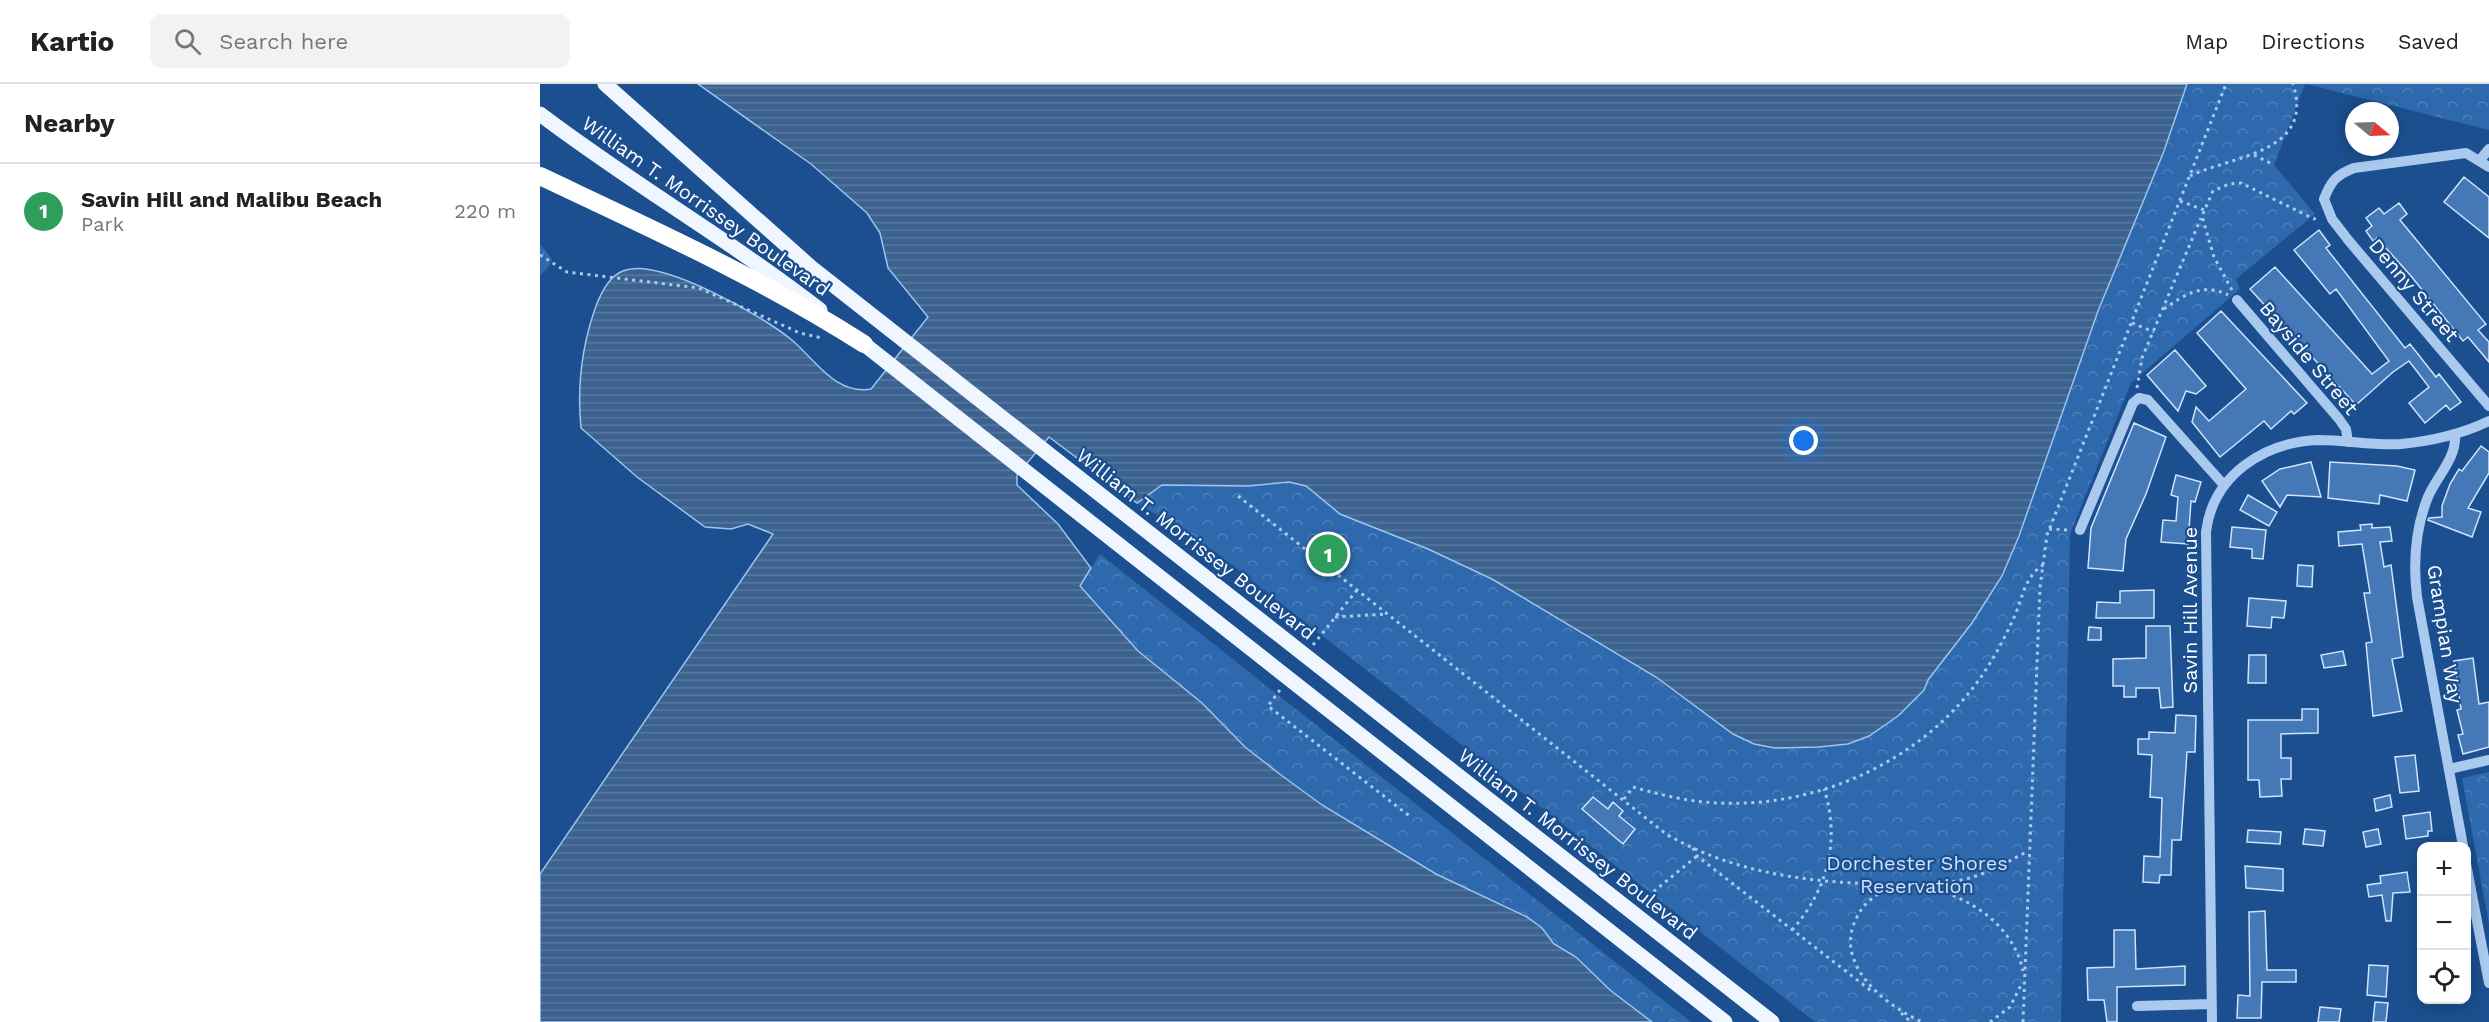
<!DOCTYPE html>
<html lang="en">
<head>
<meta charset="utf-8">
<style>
  :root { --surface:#fff; --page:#f2f2f2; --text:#222; --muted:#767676; --line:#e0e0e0; --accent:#7c3aed }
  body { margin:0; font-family:"Work Sans",sans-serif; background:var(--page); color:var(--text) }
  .controls { position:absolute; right:18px; bottom:18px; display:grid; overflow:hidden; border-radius:12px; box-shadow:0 3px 15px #0003 }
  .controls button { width:54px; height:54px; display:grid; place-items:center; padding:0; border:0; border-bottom:2px solid var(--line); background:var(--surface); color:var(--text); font:30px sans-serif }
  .compass { position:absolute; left:1805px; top:18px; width:54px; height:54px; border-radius:50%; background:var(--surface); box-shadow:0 3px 15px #0003; rotate:109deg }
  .you { position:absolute; left:1264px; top:357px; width:21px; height:21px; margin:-15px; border:4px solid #fff; border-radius:50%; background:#1a73e8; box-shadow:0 0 0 9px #1a73e833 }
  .badge { display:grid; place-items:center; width:39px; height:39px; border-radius:50%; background:var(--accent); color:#fff; font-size:20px; font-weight:700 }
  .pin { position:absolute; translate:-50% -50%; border:3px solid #fff; box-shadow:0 2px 6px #0006 }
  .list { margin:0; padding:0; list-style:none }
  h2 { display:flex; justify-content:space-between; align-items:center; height:78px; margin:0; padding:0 24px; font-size:26px }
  h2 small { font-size:20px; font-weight:400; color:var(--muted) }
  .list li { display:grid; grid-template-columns:39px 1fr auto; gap:18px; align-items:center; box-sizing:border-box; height:96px; padding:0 24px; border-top:2px solid var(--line) }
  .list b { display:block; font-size:22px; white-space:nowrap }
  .list p { margin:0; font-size:20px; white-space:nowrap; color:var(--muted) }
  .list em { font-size:20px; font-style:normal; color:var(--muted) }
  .icon { flex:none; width:33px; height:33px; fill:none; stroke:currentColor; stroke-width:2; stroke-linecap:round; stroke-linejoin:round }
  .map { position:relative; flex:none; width:1949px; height:938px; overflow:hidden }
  header { display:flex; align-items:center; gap:36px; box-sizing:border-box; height:84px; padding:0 30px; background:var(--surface); border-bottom:2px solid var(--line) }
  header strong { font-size:28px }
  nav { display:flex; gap:33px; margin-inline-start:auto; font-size:21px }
  .search { width:420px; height:54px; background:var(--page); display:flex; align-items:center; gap:15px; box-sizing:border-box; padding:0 21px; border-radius:12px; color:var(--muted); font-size:22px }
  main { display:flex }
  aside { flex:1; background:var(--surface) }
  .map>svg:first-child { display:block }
  .forest { fill:url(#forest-crowns) }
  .water { fill:url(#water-rules); stroke:#9cc4f0; stroke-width:1.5 }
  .building { fill:#4478b7; stroke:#cfe3fa; stroke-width:1.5 }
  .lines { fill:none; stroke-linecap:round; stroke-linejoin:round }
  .path { stroke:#a9c9ee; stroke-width:3; stroke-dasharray:3 4.5; stroke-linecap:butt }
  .minor { stroke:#a9c9ee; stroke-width:10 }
  .major { stroke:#f0f6ff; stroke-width:15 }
  .highway { stroke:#fff; stroke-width:18 }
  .labels { text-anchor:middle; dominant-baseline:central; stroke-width:4.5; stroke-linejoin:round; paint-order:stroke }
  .street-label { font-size:20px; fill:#fff; stroke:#1b4f8f }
  .park-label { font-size:20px; fill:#cfe3fa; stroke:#1b4f8f }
</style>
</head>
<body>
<header>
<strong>Kartio</strong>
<div class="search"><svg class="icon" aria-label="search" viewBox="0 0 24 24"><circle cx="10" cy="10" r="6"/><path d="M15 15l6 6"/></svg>Search here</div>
<nav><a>Map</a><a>Directions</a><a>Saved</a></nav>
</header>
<main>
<aside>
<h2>Nearby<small></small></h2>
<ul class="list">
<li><span class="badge" style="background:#2e9e5b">1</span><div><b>Savin Hill and Malibu Beach</b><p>Park</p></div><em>220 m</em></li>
</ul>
</aside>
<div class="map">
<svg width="1949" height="938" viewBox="0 0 1949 938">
  <defs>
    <pattern id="forest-crowns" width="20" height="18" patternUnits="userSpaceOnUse" patternTransform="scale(1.5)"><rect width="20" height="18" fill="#2e69ad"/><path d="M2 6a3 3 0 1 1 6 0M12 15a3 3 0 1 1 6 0" fill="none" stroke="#4d80b9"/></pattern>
    <pattern id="water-rules" width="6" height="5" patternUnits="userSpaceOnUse" patternTransform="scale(1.5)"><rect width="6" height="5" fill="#3c6290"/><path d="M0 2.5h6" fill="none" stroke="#597aa1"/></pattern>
  </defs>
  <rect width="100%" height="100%" fill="#1b4f8f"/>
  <path class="forest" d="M 1647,0 L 1765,0 L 1734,81 L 1775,130 L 1696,195 L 1700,205 L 1591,299 L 1530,450 L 1521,938 L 1275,938 L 673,466 L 597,419 L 622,401 L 708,402 L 749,398 L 766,402 L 800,430 L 888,465 L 952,495 L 1116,593 L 1193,650 L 1214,660 L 1235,664 L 1308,660 L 1329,652 L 1358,632 L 1384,606 L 1388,596 L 1432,539 L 1470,474 L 1558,227 L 1624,67 Z
    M 1767,0 L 1949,0 L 1949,46 L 1766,0 Z
    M 0,160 L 12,175 L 7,185 L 0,191 Z
    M 560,470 L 1151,938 L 1112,938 L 1070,906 L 1036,873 L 1014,860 L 1002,844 L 987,833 L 896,790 L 782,721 L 705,663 L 662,619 L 621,587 L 598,567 L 540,502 Z
    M 1949,688 L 1949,840 L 1922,694 Z"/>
  <path class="water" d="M 158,0 L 1647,0 L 1624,67 L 1558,227 L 1479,452 L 1462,492 L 1432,539 L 1388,596 L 1384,606 L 1358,632 L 1329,652 L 1308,660 L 1278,663 L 1235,664 L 1214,660 L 1193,650 L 1116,593 L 952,495 L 888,465 L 800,430 L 766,402 L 749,398 L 708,402 L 622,401 L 597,419 L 509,353 L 477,391 L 477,401 L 518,440 L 551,484 L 540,502 L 598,567 L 662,619 L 705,663 L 741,691 L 782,721 L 896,790 L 987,833 L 1002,844 L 1014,860 L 1036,873 L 1070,906 L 1112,938 L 0,938 L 0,790 L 233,450 L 208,440 L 191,445 L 165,443 L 97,393 L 41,344 C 37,303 42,261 56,222 C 61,209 69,192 83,187 C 119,172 225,233 253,257 C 276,277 296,311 331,305 L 388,233 L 348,184 L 340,149 L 327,129 L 271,80 Z"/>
  <path class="building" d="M 1924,93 L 1949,113 L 1949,154 L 1904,118 Z
    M 1859,119 L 1867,130 L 1860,136 L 1946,240 L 1938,246 L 1949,258 L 1949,278 L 1928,253 L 1923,257 L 1871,192 L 1837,154 L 1833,157 L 1826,147 L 1832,142 L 1826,134 L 1839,124 L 1844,130 Z
    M 1779,146 L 1790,161 L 1786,164 L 1865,264 L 1870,260 L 1896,293 L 1899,290 L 1921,318 L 1910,326 L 1906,321 L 1885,339 L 1869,319 L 1889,303 L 1869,277 L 1853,288 L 1816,321 L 1710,205 L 1735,183 L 1832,290 L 1849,277 L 1796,205 L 1790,210 L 1754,166 Z
    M 1681,227 L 1767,319 L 1754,330 L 1751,327 L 1731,345 L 1724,337 L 1680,373 L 1652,338 L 1656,323 L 1669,337 L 1706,305 L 1657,249 Z
    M 1635,266 L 1666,302 L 1656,310 L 1646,307 L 1638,327 L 1607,291 Z
    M 1594,339 L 1626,353 L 1606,410 L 1586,455 L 1583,487 L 1548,484 L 1551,444 Z
    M 1941,362 L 1949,368 L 1949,389 L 1928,424 L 1941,428 L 1932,453 L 1888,436 L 1889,434 L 1902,433 L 1902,422 L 1910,400 L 1919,385 L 1922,387 Z
    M 1771,378 L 1781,413 L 1747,411 L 1740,423 L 1722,397 L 1740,385 Z
    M 1790,378 L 1857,382 L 1875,386 L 1867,417 L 1840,411 L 1839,420 L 1788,414 Z
    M 1636,391 L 1661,398 L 1655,418 L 1651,417 L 1648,460 L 1621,458 L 1623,436 L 1636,437 L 1638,413 L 1631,411 Z
    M 1708,411 L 1737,428 L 1729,442 L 1700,426 Z
    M 1832,440 L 1832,444 L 1850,443 L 1852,457 L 1840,458 L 1844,483 L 1851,481 L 1863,573 L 1852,575 L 1862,627 L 1833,632 L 1826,559 L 1832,558 L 1824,509 L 1830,509 L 1822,460 L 1799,462 L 1798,448 L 1821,446 L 1820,441 Z
    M 1692,443 L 1726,446 L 1723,475 L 1712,474 L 1712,465 L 1690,463 Z
    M 1758,481 L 1773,482 L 1772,503 L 1757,502 Z
    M 1614,506 L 1614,534 L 1556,534 L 1557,518 L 1580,519 L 1580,507 Z
    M 1709,514 L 1746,517 L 1744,534 L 1732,533 L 1731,544 L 1707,542 Z
    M 1606,542 L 1630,542 L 1633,623 L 1621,624 L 1619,604 L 1596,604 L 1596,613 L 1584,613 L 1584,602 L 1573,602 L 1573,575 L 1606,574 Z
    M 1549,543 L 1561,544 L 1561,556 L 1548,556 Z
    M 1803,567 L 1806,581 L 1784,584 L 1781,571 Z
    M 1709,571 L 1726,571 L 1726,599 L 1708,599 Z
    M 1933,574 L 1939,620 L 1949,618 L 1949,663 L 1923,670 L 1918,651 L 1923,650 L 1917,626 L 1921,625 L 1914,577 Z
    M 1762,625 L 1778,625 L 1778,649 L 1741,650 L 1741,674 L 1751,674 L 1751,695 L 1741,695 L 1742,712 L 1720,713 L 1719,696 L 1708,696 L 1708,636 L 1762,636 Z
    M 1636,631 L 1656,632 L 1655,668 L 1647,668 L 1641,756 L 1632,756 L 1631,791 L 1620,791 L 1619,799 L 1603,798 L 1604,772 L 1620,773 L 1622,714 L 1610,713 L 1612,671 L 1598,670 L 1598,655 L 1609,655 L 1609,648 L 1635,649 Z
    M 1875,671 L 1879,707 L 1860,709 L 1855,673 Z
    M 1850,711 L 1852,723 L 1836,727 L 1834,715 Z
    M 1053,713 L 1068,725 L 1073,718 L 1083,727 L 1079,732 L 1095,745 L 1083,760 L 1042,725 Z
    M 1890,728 L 1892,747 L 1888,747 L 1888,752 L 1866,755 L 1863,732 Z
    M 1765,745 L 1785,747 L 1783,762 L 1763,760 Z
    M 1838,745 L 1841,760 L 1826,763 L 1823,748 Z
    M 1708,746 L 1741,748 L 1740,760 L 1707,758 Z
    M 1705,782 L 1743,785 L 1743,807 L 1706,804 Z
    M 1867,788 L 1870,808 L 1853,809 L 1851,837 L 1846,837 L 1842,811 L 1829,813 L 1827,801 L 1841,799 L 1840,792 Z
    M 1725,827 L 1727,886 L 1756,886 L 1756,898 L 1722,898 L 1721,934 L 1697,934 L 1698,911 L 1710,912 L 1709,828 Z
    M 1574,846 L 1595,846 L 1596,885 L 1645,882 L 1645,901 L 1577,903 L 1577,938 L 1567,938 L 1564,916 L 1548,916 L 1547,884 L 1574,883 Z
    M 1829,881 L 1848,882 L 1846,913 L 1827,911 Z
    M 1835,918 L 1848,919 L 1846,938 L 1833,938 Z
    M 1780,923 L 1801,925 L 1799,938 L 1778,938 Z"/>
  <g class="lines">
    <path class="path" d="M 1714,71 L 1734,81
      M 1650,92 C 1694,71 1775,69 1753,0
      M 1640,117 L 1664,126
      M 0,171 L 27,188 L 159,204 L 260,249 L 282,254
      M 1692,206 L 1674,173 L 1662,132 L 1673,107 L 1689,100 L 1701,99 L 1774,135 L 1778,132
      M 1624,225 C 1644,211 1663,198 1688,211
      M 1592,239 L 1614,248
      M 1597,304 L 1602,274 L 1661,134
      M 698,412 L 1126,750 C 1191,788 1264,798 1338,800 C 1366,801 1393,803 1421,796 C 1445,791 1466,779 1488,767
      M 1509,445 L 1529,446
      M 795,533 L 847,530
      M 773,561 L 817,506
      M 740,606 L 728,622 L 872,734
      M 1084,715 L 1093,703 C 1121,711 1150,718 1178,719 C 1283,724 1390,673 1447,584 C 1458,567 1467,549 1475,531 C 1483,512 1485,493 1503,481
      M 1153,764 L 1157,772 L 1334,909
      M 1359,802 C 1340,807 1326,815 1317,833 C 1292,880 1345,921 1382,938
      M 1384,803 C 1427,811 1473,840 1483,887
      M 1102,817 L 1157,772
      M 1252,846 C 1287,807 1301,756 1284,705
      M 1361,929 L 1371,938
      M 1450,938 L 1470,923 L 1482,899
      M 1483,938 L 1500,503 L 1507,451 L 1686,0"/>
    <path class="minor" d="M 1940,76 L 1949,65
      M 1949,83 L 1926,69 L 1814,84 C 1796,91 1791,97 1784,115 L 1792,135 L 1809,157 L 1949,322
      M 1697,216 L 1799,335 L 1806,345 L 1808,358
      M 1915,350 C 1917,374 1897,392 1888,413 C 1875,445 1873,479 1877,513 L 1923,762
      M 1540,446 L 1593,319 L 1599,314 L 1608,316 L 1683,400
      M 1909,685 L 1949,676
      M 1926,780 L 1949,899
      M 1597,922 L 1671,920
      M 1672,938 L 1666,448 C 1673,391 1724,358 1779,356 C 1807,356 1834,362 1861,360 C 1892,357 1922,350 1949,337"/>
    <path class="major" d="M 65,0 L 273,185 L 1232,938
      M 0,30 C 91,99 190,156 280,226
      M 315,253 L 1185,938"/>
    <path class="highway" d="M 0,92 C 110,144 221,194 324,260"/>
  </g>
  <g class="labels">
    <g class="street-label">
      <text transform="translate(166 122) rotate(35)">William T. Morrissey Boulevard</text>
      <text transform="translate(1874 206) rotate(50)">Denny Street</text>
      <text transform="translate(1769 274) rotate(50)">Bayside Street</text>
      <text transform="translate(656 460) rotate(38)">William T. Morrissey Boulevard</text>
      <text transform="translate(1650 526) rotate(-90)">Savin Hill Avenue</text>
      <text transform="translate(1905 550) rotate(81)">Grampian Way</text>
      <text transform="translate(1038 760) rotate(38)">William T. Morrissey Boulevard</text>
    </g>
    <g class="park-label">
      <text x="1377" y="779">Dorchester Shores<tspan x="1377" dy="23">Reservation</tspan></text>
    </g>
  </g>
</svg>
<div class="controls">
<button>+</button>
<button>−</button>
<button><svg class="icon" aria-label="locate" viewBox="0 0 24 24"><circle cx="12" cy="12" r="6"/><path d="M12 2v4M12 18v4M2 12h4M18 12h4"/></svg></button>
</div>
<svg class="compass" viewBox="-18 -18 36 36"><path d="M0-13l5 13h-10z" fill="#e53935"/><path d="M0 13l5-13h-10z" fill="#767676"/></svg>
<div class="you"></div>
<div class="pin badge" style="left:788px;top:470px;background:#2e9e5b">1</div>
</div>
</main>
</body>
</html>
